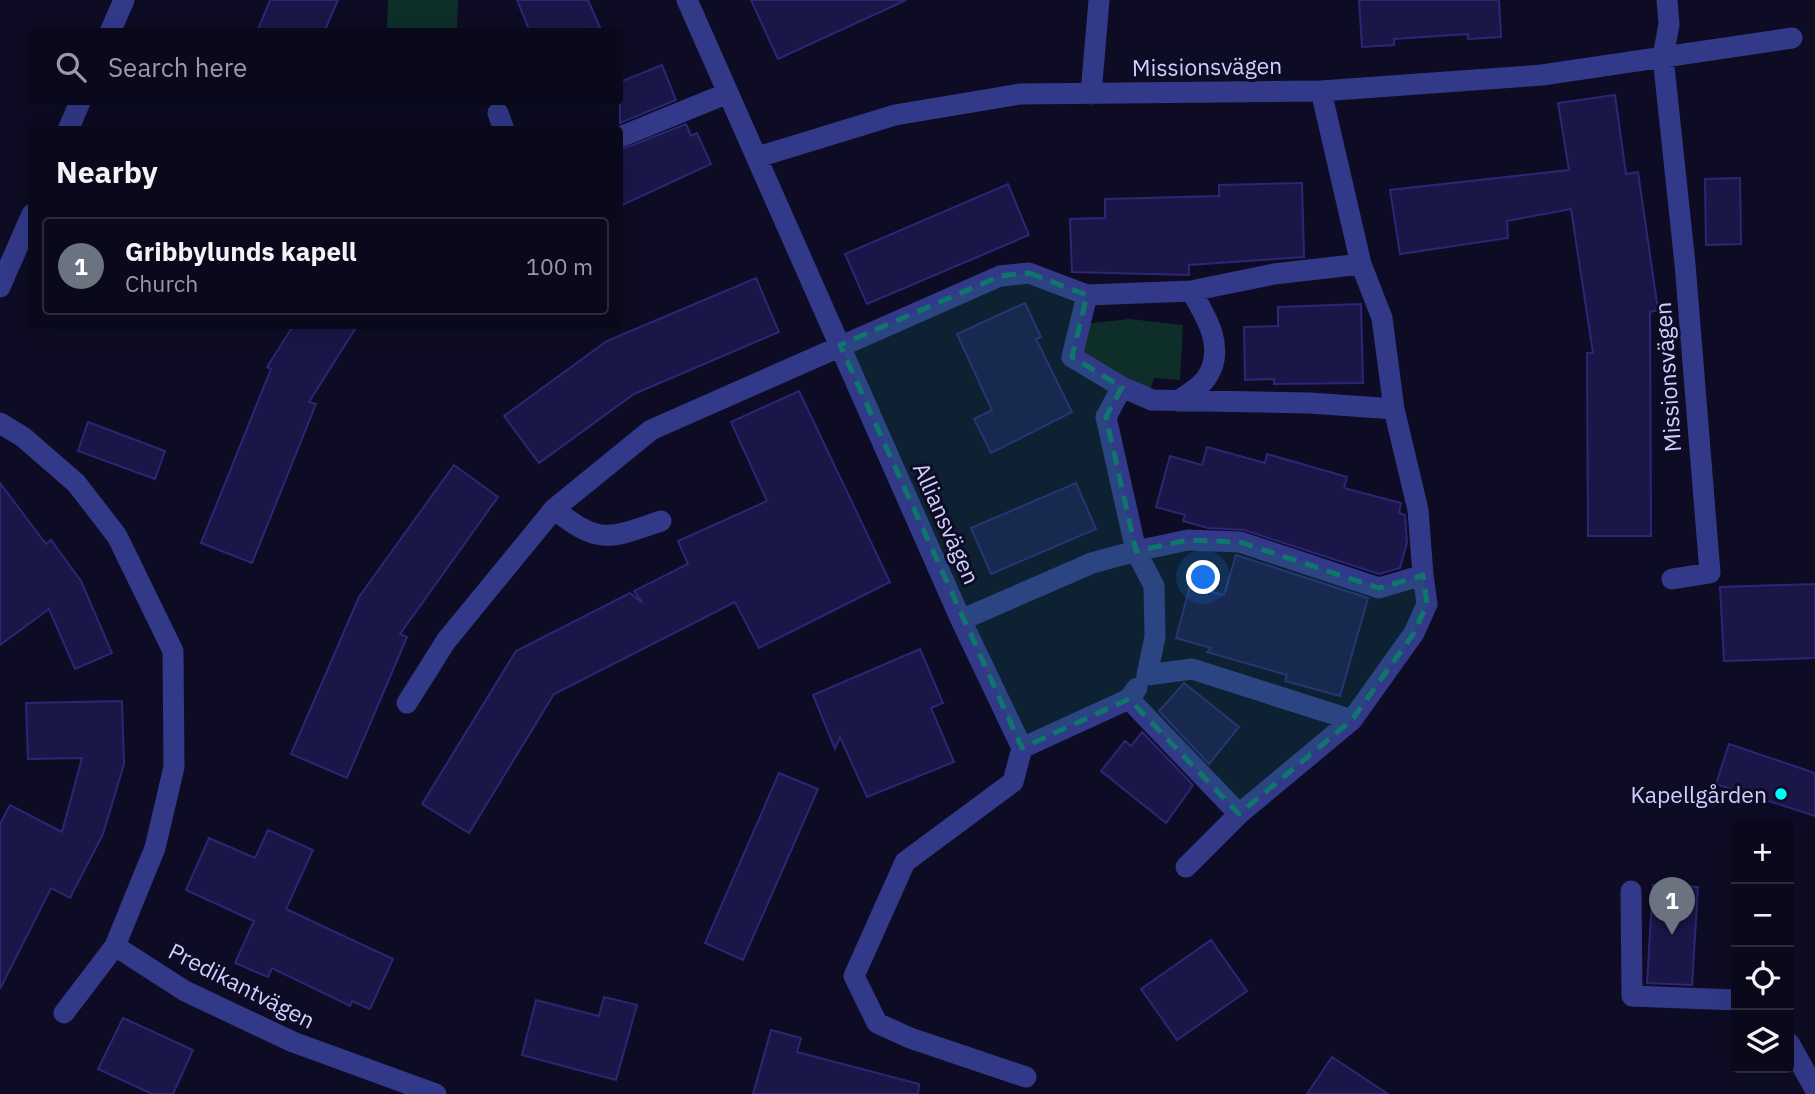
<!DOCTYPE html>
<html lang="en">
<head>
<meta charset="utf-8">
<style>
  :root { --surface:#0a091b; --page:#181728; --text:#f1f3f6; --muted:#999aa3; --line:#2a2a3a; --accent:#2563eb }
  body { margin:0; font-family:"IBM Plex Sans",sans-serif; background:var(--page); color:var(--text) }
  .controls { position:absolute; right:21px; bottom:21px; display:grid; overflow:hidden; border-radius:7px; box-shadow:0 7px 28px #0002 }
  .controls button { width:63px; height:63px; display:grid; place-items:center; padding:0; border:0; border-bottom:2px solid var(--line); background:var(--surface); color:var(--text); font:35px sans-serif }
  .you { position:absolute; left:1204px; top:578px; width:24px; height:24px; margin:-18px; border:5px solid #fff; border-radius:50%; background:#1a73e8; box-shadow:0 0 0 10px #1a73e833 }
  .badge { display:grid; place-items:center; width:46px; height:46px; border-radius:50%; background:var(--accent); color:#fff; font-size:23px; font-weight:700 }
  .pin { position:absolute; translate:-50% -58px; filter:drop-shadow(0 2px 4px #0008) }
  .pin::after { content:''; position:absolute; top:37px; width:24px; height:21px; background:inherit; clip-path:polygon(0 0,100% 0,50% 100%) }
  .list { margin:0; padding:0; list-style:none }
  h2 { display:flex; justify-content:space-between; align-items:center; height:91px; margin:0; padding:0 28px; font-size:30px }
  h2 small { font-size:23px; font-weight:400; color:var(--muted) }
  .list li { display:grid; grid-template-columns:46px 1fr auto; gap:21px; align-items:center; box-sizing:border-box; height:98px; margin:0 14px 14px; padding:0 14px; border:2px solid var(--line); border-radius:7px }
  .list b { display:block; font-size:26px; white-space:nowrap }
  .list p { margin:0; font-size:23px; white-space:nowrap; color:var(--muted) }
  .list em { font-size:23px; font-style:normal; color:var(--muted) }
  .icon { flex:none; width:38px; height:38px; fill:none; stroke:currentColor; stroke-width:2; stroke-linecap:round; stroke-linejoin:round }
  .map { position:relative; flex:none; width:1815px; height:1094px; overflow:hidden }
  .search { position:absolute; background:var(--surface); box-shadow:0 7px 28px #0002; left:28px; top:28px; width:595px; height:77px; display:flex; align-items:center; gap:18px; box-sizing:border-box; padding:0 24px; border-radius:7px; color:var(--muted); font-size:26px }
  .panel { position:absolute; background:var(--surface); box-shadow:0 7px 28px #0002; left:28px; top:126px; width:595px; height:203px; border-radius:7px }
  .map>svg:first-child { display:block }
  .green { fill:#0e2e2a }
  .building { fill:#1a1647; stroke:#2c2675; stroke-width:2 }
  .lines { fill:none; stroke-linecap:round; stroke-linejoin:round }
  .minor { stroke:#323988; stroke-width:21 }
  .marked { fill:#0f766e; fill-opacity:0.2; stroke:#0f766e; stroke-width:5; stroke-dasharray:14 9; stroke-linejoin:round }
  .poi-dot { fill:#00faf5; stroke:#0d0c24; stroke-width:2.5 }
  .labels { text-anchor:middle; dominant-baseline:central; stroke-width:6; stroke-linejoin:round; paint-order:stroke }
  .street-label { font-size:23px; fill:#cfcfff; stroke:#0d0c24 }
  .poi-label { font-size:23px; fill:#cfcfff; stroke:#0d0c24; text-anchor:end }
</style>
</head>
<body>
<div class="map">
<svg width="1815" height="1094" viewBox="0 0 1815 1094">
  <rect width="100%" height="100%" fill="#0d0c24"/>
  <path class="green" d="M 388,0 L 458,0 L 457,31 L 387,31 Z
    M 1129,319 L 1183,325 L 1180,380 L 1154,378 L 1150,390 L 1084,355 L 1085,324 Z"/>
  <path class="building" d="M 270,0 L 338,0 L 324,32 L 257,32 Z
    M 517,0 L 588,0 L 602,32 L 530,32 Z
    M 751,0 L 906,0 L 778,59 Z
    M 1359,0 L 1499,0 L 1501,37 L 1468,39 L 1468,34 L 1394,39 L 1394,45 L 1362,47 Z
    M 662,65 L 676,100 L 620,123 L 620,82 Z
    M 1615,95 L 1626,174 L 1638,172 L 1658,310 L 1650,312 L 1651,536 L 1588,536 L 1587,353 L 1593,353 L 1571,209 L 1507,221 L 1508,238 L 1400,254 L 1390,190 L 1569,170 L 1558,103 Z
    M 686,124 L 691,136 L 697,133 L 711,164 L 620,206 L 620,150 Z
    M 1740,178 L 1741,244 L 1706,245 L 1705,179 Z
    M 1302,183 L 1304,257 L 1189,265 L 1189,275 L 1072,272 L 1070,219 L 1105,218 L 1105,199 L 1219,196 L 1219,185 Z
    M 1008,184 L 1029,235 L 867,304 L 845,254 Z
    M 756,278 L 779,332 L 634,394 L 539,463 L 504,416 L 607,341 Z
    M 1025,303 L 1041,337 L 1036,339 L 1072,412 L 991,453 L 974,419 L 992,410 L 957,334 Z
    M 1361,304 L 1363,383 L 1274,384 L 1274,379 L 1245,380 L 1244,327 L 1278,326 L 1278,307 Z
    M 293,326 L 357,326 L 309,402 L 316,404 L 252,563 L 201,543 L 271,369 L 267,367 Z
    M 799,391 L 890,582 L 759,648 L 735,602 L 554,694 L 469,833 L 422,804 L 516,651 L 630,593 L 643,603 L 634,591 L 688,564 L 678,541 L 767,501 L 731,422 Z
    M 88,422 L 165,451 L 155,479 L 78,451 Z
    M 1207,447 L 1265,463 L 1267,454 L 1347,477 L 1344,488 L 1401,503 L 1399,513 L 1405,515 L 1407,543 L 1400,568 L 1379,574 L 1244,530 L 1208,528 L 1183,521 L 1185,515 L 1156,507 L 1170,456 L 1202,465 Z
    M 454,465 L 498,497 L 400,634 L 407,637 L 347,778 L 291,754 L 359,597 Z
    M 0,483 L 46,544 L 51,540 L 81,581 L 112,653 L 75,669 L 49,609 L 0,645 Z
    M 1076,483 L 1096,529 L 991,574 L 971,528 Z
    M 1236,555 L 1368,598 L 1340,696 L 1285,681 L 1287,675 L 1207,652 L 1211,648 L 1176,638 L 1190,586 L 1224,595 Z
    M 1815,584 L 1815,658 L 1724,661 L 1720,587 Z
    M 920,649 L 943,703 L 931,708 L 954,762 L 867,797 L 840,737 L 835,749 L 813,695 Z
    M 1184,683 L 1239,727 L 1209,764 L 1159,711 Z
    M 122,701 L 124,764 L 103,834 L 70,898 L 51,888 L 0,989 L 0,824 L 10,805 L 62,832 L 82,758 L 28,759 L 26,703 Z
    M 1142,732 L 1193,785 L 1166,823 L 1101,771 L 1125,741 L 1131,746 Z
    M 1729,744 L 1815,773 L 1815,816 L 1716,784 Z
    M 779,773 L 818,789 L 743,960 L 705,943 Z
    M 268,830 L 313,850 L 286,909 L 393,959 L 370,1009 L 352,1001 L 350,1006 L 272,968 L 268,977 L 235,963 L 254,921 L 186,890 L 209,838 L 255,858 Z
    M 1653,885 L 1698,887 L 1692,985 L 1647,983 Z
    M 1211,940 L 1247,991 L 1177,1040 L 1141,989 Z
    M 604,997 L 637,1005 L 616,1080 L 522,1055 L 536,1000 L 599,1016 Z
    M 123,1018 L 193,1050 L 173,1094 L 152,1094 L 98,1069 Z
    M 771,1030 L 801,1038 L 797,1052 L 919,1084 L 918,1094 L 753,1094 Z
    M 1332,1057 L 1388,1094 L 1307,1094 Z"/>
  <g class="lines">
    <path class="minor" d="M 687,0 L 961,620 L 1022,748 L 1013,782 L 905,862 L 854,976 L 877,1023 L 910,1038 L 1026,1077
      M 1667,0 L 1669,24 L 1663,57 L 1685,264 L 1710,573 L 1672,579
      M 110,32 L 124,0
      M 1091,94 L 1099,0
      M 498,113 L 504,130
      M 68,130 L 80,102
      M 620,137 L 728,93
      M 758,157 L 895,115 L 1020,94 L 1321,91 L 1542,75 L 1792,38
      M 0,287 L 32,214
      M 1087,295 L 1072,357 L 1122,387 L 1152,400 L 1310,403 L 1394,409 L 1382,318 L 1361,264
      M 1178,401 C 1186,395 1202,386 1207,377 C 1226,348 1206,316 1191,291
      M 0,423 L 23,437 L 76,483 L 117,536 L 173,651 L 174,767 L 155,848 L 115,946 L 185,991 L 293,1042 L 436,1094
      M 554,509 C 599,545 609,539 661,521
      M 961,620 L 1092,563 L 1136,551 L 1106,417 L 1122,387
      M 1129,699 L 1239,814
      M 407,703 L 446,641 L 554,509 L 651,430 L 1000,276 L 1029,273 L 1087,295 L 1191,291 L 1274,274 L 1361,264 L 1321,91
      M 1352,720 L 1192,669 L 1147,675 L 1155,637 L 1154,586 L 1136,551 L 1188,540 L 1240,542 L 1379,588 L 1423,575 L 1418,510 L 1394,409
      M 1022,748 L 1129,699 L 1137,688
      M 1186,867 L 1239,814 L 1352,720 L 1414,633 L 1427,604 L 1423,575
      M 1631,891 L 1632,996 L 1736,1000
      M 64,1013 L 115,946
      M 1789,1043 L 1815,1089"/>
  </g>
  <path class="marked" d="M 1029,273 L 1087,295 L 1072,357 L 1122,387 L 1106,417 L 1136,551 L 1188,540 L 1240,542 L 1379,588 L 1423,575 L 1427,604 L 1414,633 L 1352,720 L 1239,814 L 1129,699 L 1022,748 L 840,345 L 1000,276 Z"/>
  <circle class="poi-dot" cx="1781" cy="794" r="7"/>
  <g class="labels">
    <g class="street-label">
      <text transform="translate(1207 66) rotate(-1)">Missionsvägen</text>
      <text transform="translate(1667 377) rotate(-94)">Missionsvägen</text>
      <text transform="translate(947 523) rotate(66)">Alliansvägen</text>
      <text transform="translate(242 985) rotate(27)">Predikantvägen</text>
    </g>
    <g class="poi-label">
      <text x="1767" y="794">Kapellgården</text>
    </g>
  </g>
</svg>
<div class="controls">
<button>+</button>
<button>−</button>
<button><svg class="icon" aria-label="locate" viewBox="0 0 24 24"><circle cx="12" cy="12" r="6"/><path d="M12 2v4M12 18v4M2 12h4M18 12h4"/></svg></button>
<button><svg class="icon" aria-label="layers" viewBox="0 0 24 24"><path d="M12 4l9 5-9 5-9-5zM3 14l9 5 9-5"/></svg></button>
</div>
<div class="you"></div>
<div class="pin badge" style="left:1672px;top:935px;background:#6b7280">1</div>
<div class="search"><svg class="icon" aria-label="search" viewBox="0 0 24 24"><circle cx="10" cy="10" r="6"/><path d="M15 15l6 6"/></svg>Search here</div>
<section class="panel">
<h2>Nearby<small></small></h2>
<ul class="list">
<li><span class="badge" style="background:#6b7280">1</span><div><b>Gribbylunds kapell</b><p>Church</p></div><em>100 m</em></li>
</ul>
</section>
</div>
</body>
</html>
